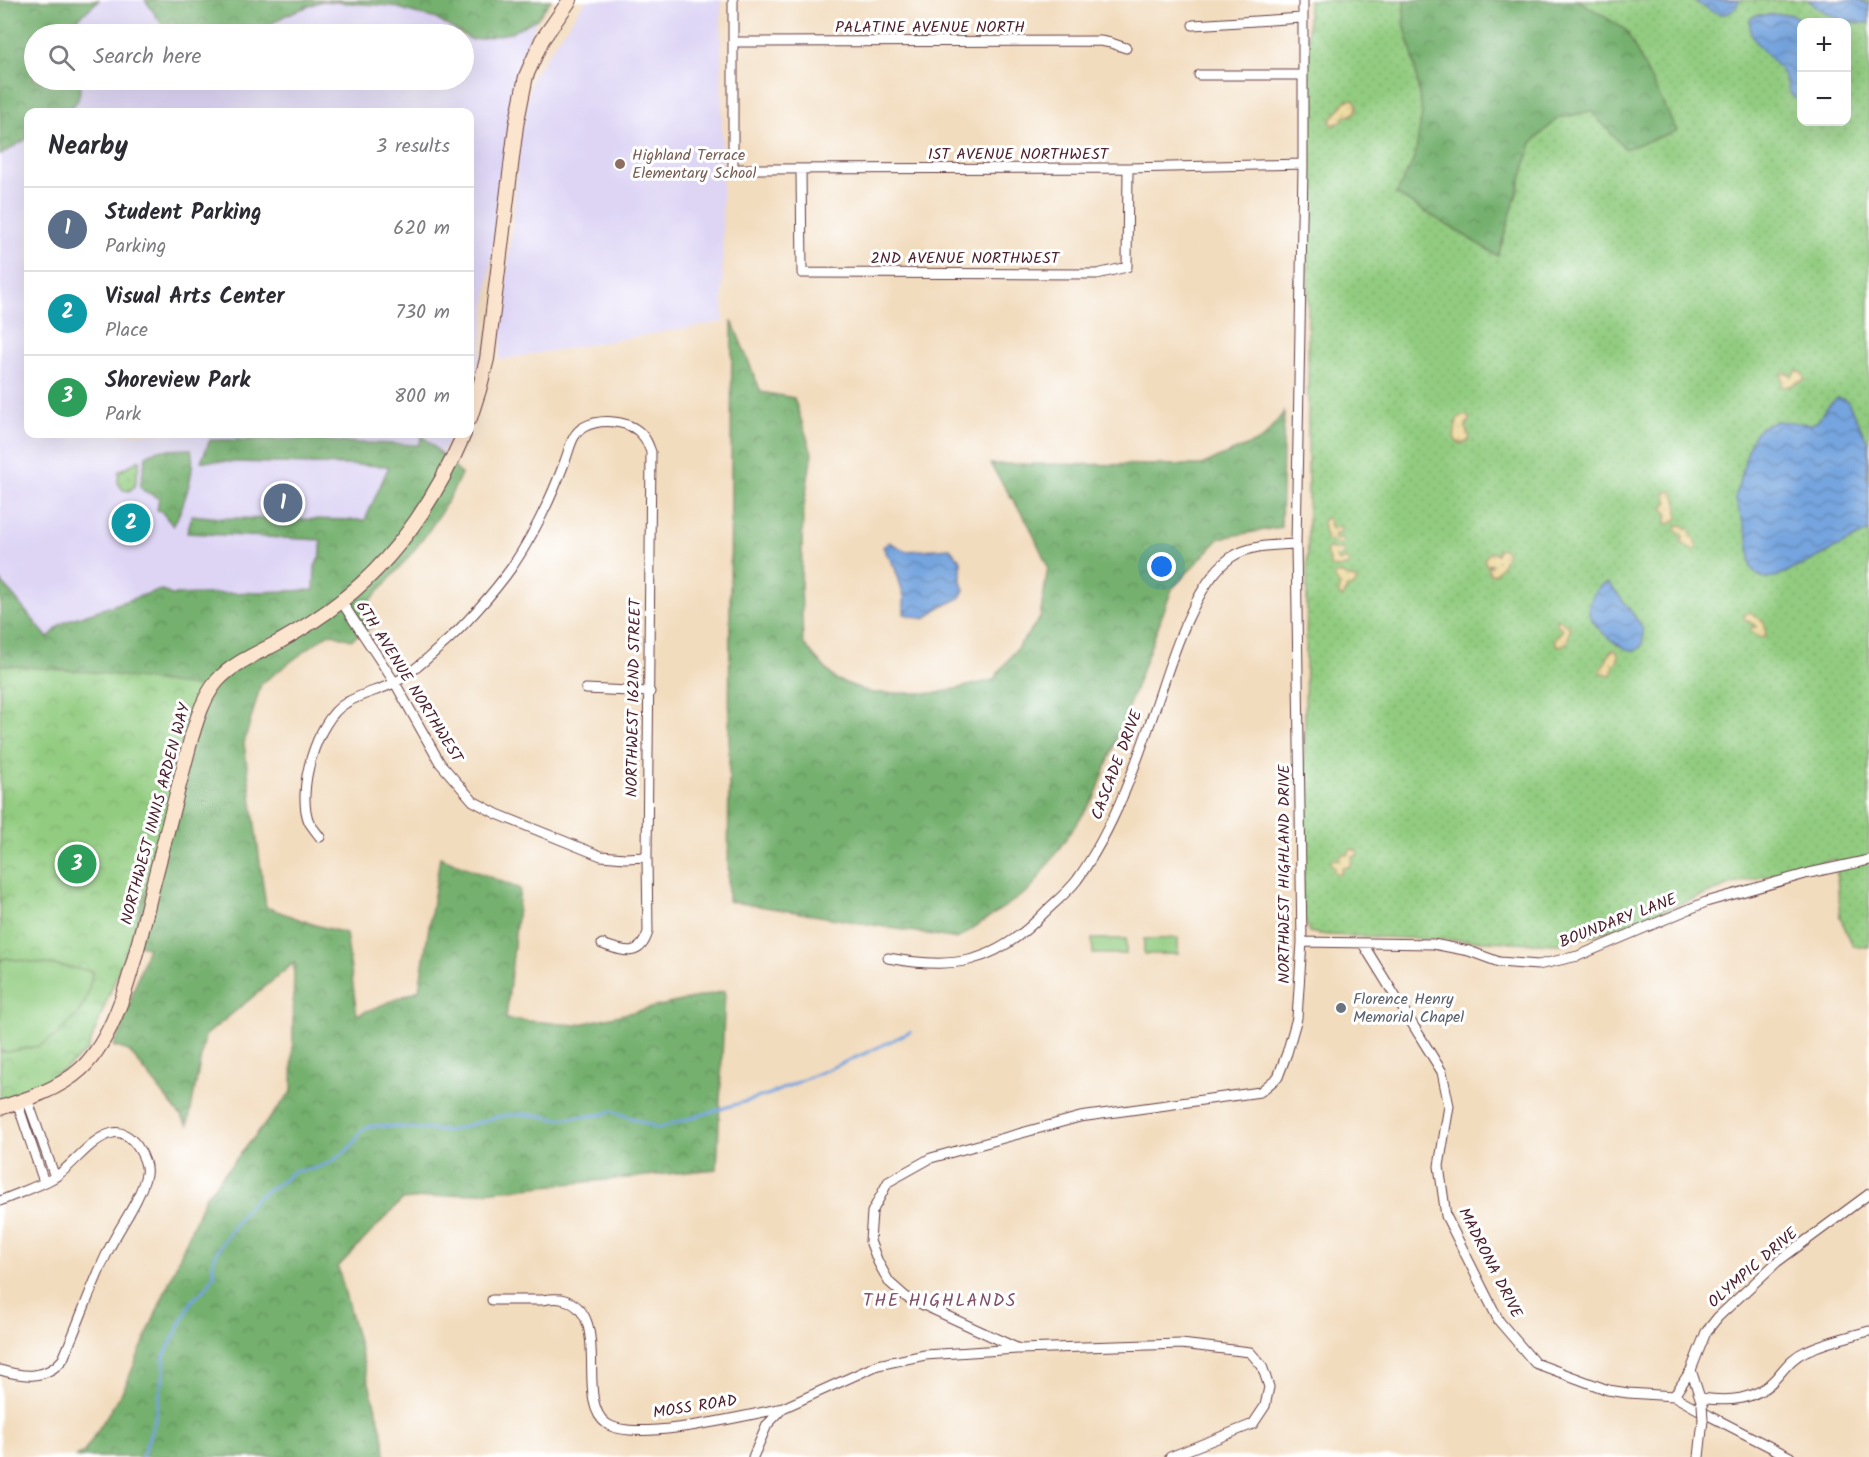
<!DOCTYPE html>
<html lang="en">
<head>
<meta charset="utf-8">
<style>
  :root { --surface:#fff; --page:#f2f2f3; --text:#2b2b33; --muted:#7c7c81; --line:#e1e1e2; --accent:#db2777 }
  body { margin:0; font-family:Kalam,sans-serif; background:var(--page); color:var(--text) }
  .controls { position:absolute; right:18px; top:18px; display:grid; overflow:hidden; border-radius:12px; box-shadow:0 6px 24px #0002 }
  .controls button { width:54px; height:54px; display:grid; place-items:center; padding:0; border:0; border-bottom:2px solid var(--line); background:var(--surface); color:var(--text); font:30px sans-serif }
  .you { position:absolute; left:1162px; top:567px; width:21px; height:21px; margin:-15px; border:4px solid #fff; border-radius:50%; background:#1a73e8; box-shadow:0 0 0 9px #1a73e833 }
  .badge { display:grid; place-items:center; width:39px; height:39px; border-radius:50%; background:var(--accent); color:#fff; font-size:20px; font-weight:700 }
  .pin { position:absolute; translate:-50% -50%; border:3px solid #fff; box-shadow:0 2px 6px #0006 }
  .list { margin:0; padding:0; list-style:none }
  h2 { display:flex; justify-content:space-between; align-items:center; height:78px; margin:0; padding:0 24px; font-size:26px }
  h2 small { font-size:20px; font-weight:400; color:var(--muted) }
  .list li { display:grid; grid-template-columns:39px 1fr auto; gap:18px; align-items:center; box-sizing:border-box; height:84px; padding:0 24px; border-top:2px solid var(--line) }
  .list b { display:block; font-size:22px; white-space:nowrap }
  .list p { margin:0; font-size:20px; white-space:nowrap; color:var(--muted) }
  .list em { font-size:20px; font-style:normal; color:var(--muted) }
  .icon { flex:none; width:33px; height:33px; fill:none; stroke:currentColor; stroke-width:2; stroke-linecap:round; stroke-linejoin:round }
  .map { position:relative; flex:none; width:1869px; height:1457px; overflow:hidden }
  .search { position:absolute; background:var(--surface); box-shadow:0 6px 24px #0002; left:24px; top:24px; width:450px; height:66px; display:flex; align-items:center; gap:15px; box-sizing:border-box; padding:0 21px; border-radius:33px; color:var(--muted); font-size:22px }
  .panel { position:absolute; background:var(--surface); box-shadow:0 6px 24px #0002; left:24px; top:108px; width:450px; height:330px; border-radius:12px }
  .map>svg:first-child { display:block }
  .built { fill:#ded5f5; fill-rule:evenodd }
  .grass { fill:url(#grass-dots); stroke:#6e7656; stroke-width:1.5; fill-rule:evenodd }
  .forest { fill:url(#forest-crowns); stroke:#60684c; stroke-width:1.5 }
  .sand { fill:url(#sand-dots); stroke:#9c7c64; stroke-width:1.5 }
  .park { fill:url(#park-crowns); stroke:#6e7656; stroke-width:1.5 }
  .pitch { fill:#92cc80; stroke:#6e7656; stroke-width:1.5 }
  .water { fill:url(#water-waves); stroke:#606284; stroke-width:1.5 }
  .lines { fill:none; stroke-linecap:round; stroke-linejoin:round }
  .stream { stroke:#75a4de; stroke-width:3 }
  .street-casing { stroke:#633b41; stroke-width:11 }
  .secondary-casing { stroke:#633b41; stroke-width:16 }
  .street { stroke:#fff; stroke-width:9 }
  .secondary { stroke:#fce5cf; stroke-width:14 }
  .street-bridge-casing { stroke:#633b41; stroke-width:11; stroke-linecap:butt }
  .street-bridge { stroke:#fff; stroke-width:9 }
  .education-dot { fill:#8d6e63; stroke:#fff; stroke-width:2 }
  .worship-dot { fill:#6b7280; stroke:#fff; stroke-width:2 }
  .labels { text-anchor:middle; dominant-baseline:central; stroke-width:6; stroke-linejoin:round; paint-order:stroke }
  .street-label { font-size:16px; fill:#4a1f2b; stroke:#fff }
  .education-label { font-size:16px; fill:#785e54; stroke:#fff; text-anchor:start }
  .worship-label { font-size:16px; fill:#5b616d; stroke:#fff; text-anchor:start }
  .neighbourhood-label { font-size:18px; letter-spacing:1.5px; fill:#7f5067; stroke:#fff }
</style>
</head>
<body>
<div class="map">
<svg width="1869" height="1457" viewBox="0 0 1869 1457">
  <defs>
    <pattern id="grass-dots" width="8" height="8" patternUnits="userSpaceOnUse" patternTransform="scale(1.5)"><rect width="8" height="8" fill="#92cc80"/><path d="M2 2h.1M6 6h.1" fill="none" stroke="#7faf6f" stroke-width="1.8" stroke-linecap="round"/></pattern>
    <pattern id="forest-crowns" width="20" height="18" patternUnits="userSpaceOnUse" patternTransform="scale(1.5)"><rect width="20" height="18" fill="#75b06e"/><path d="M2 6a3 3 0 1 1 6 0M12 15a3 3 0 1 1 6 0" fill="none" stroke="#628f5b"/></pattern>
    <pattern id="sand-dots" width="8" height="8" patternUnits="userSpaceOnUse" patternTransform="scale(1.5)"><rect width="8" height="8" fill="#eeda9e"/><path d="M2 2h.1M6 6h.1" fill="none" stroke="#cebb88" stroke-width="1.8" stroke-linecap="round"/></pattern>
    <pattern id="park-crowns" width="20" height="18" patternUnits="userSpaceOnUse" patternTransform="scale(1.5)"><rect width="20" height="18" fill="#92cc80"/><path d="M2 6a3 3 0 1 1 6 0M12 15a3 3 0 1 1 6 0" fill="none" stroke="#7faf6f"/></pattern>
    <pattern id="water-waves" width="16" height="10" patternUnits="userSpaceOnUse" patternTransform="scale(1.5)"><rect width="16" height="10" fill="#75a4de"/><path d="M0 5q4-4 8 0t8 0" fill="none" stroke="#6285b4"/></pattern>
  </defs>
  <rect width="100%" height="100%" fill="#fff"/>
  <filter id="ink" filterUnits="userSpaceOnUse"><feTurbulence type="fractalNoise" baseFrequency=".0167" numOctaves="2"/><feDisplacementMap in="SourceGraphic" scale="12" xChannelSelector="R" yChannelSelector="G"/><feConvolveMatrix kernelMatrix="1 2 1 2 8 2 1 2 1" color-interpolation-filters="sRGB"/></filter>
  <filter id="wash" filterUnits="userSpaceOnUse"><feTurbulence type="fractalNoise" baseFrequency=".008" numOctaves="4" result="noise"/><feDisplacementMap in="SourceGraphic" scale="24" xChannelSelector="R" yChannelSelector="G"/><feGaussianBlur stdDeviation="1.35" result="paint"/><feColorMatrix in="noise" values="0 0 0 0 0 0 0 0 0 0 0 0 0 0 0 0 0 1.4 0 .05"/><feComposite in="paint" operator="in"/></filter>
  <g filter="url(#wash)">
    <rect width="100%" height="100%" fill="#f2dcbe"/>
    <path class="built" d="M 0,0 L 551,0 L 537,19 L 517,71 L 507,131 L 480,355 L 470,397 L 470,112 L 28,112 L 28,434 L 453,434 L 441,454 L 440,472 L 347,589 L 0,665 ZM 34,34 L 464,34 L 464,80 L 34,80 Z
      M 586,0 L 721,0 L 723,322 L 499,360 L 520,140 L 532,77 Z"/>
    <path class="grass" d="M 1308,0 L 1869,0 L 1869,947 L 1853,946 L 1840,917 L 1836,859 L 1733,884 L 1614,929 L 1560,944 L 1327,935 L 1309,932 L 1302,911 L 1308,521 ZM 1802,22 L 1846,22 L 1846,122 L 1802,122 Z
      M 140,460 L 135,486 L 129,491 L 123,490 L 118,483 L 119,471 Z"/>
    <path class="forest" d="M 0,0 L 99,0 L 65,30 L 64,34 L 34,34 L 34,80 L 82,80 L 78,100 L 68,112 L 28,112 L 28,138 L 0,155 Z
      M 145,0 L 551,0 L 537,19 L 510,33 L 472,40 L 436,19 L 391,6 L 322,1 L 286,15 L 254,34 L 169,34 Z
      M 1404,0 L 1578,0 L 1626,30 L 1677,131 L 1625,149 L 1591,111 L 1557,119 L 1532,143 L 1498,256 L 1396,194 L 1415,157 L 1422,113 L 1414,62 L 1404,23 Z
      M 732,321 L 761,392 L 794,398 L 812,453 L 803,513 L 801,584 L 803,643 L 835,679 L 872,693 L 938,693 L 993,680 L 1040,618 L 1048,567 L 1029,525 L 990,464 L 1201,465 L 1263,439 L 1284,412 L 1281,527 L 1220,538 L 1172,589 L 1095,797 L 1031,889 L 957,939 L 728,901 Z
      M 422,435 L 461,474 C 438,526 405,563 367,604 L 375,625 L 351,640 L 329,633 L 261,684 L 244,743 L 266,907 L 315,925 L 346,933 L 357,1015 L 419,990 L 440,857 L 520,889 L 506,1019 L 576,1025 L 725,991 L 717,1169 L 402,1200 L 338,1267 L 384,1439 L 385,1457 L 76,1457 L 84,1452 L 124,1389 L 205,1197 L 292,1091 L 294,963 L 205,1036 L 188,1125 L 129,1051 L 113,1046 L 120,1032 L 148,947 L 67,931 L 0,674 L 0,580 L 48,638 L 61,624 L 69,620 L 153,592 L 162,590 L 171,595 L 314,590 L 315,567 L 321,553 L 321,540 L 187,533 L 192,515 L 220,518 L 365,520 L 389,466 L 201,461 L 210,440 L 316,439 L 342,442 L 419,445 Z
      M 191,449 C 197,468 183,509 173,526 L 161,511 L 157,510 L 159,498 L 144,491 L 140,487 L 146,456 L 158,450 Z"/>
    <path class="sand" d="M 1353,99 L 1357,104 L 1356,111 L 1350,116 L 1346,115 L 1342,121 L 1333,126 L 1330,121 L 1346,101 Z
      M 1797,370 L 1802,373 L 1805,380 L 1787,387 L 1782,386 L 1782,373 L 1788,373 L 1792,376 Z
      M 1461,416 L 1468,416 L 1470,420 L 1465,427 L 1470,437 L 1468,441 L 1462,444 L 1457,442 L 1454,437 L 1457,420 Z
      M 1672,491 C 1677,497 1679,512 1677,520 L 1670,524 L 1665,522 L 1668,515 L 1663,507 L 1668,502 L 1665,493 Z
      M 1326,517 L 1329,520 L 1331,529 L 1338,526 L 1341,528 L 1341,532 L 1333,536 L 1336,540 L 1342,539 L 1343,542 L 1339,545 L 1326,540 L 1323,522 Z
      M 1682,525 L 1689,529 L 1697,545 L 1695,551 L 1680,542 L 1683,539 L 1683,536 L 1675,530 L 1678,526 Z
      M 1329,547 L 1335,550 L 1343,549 L 1344,554 L 1336,559 L 1339,562 L 1347,559 L 1349,565 L 1338,568 L 1331,567 L 1326,551 Z
      M 1502,548 L 1507,553 C 1506,559 1499,569 1495,574 L 1490,574 L 1488,568 L 1492,564 L 1486,565 L 1484,559 L 1490,552 L 1497,554 L 1498,550 Z
      M 1339,573 L 1355,579 L 1357,582 L 1353,586 L 1347,587 L 1343,598 L 1339,595 L 1339,585 L 1334,576 Z
      M 1750,612 L 1764,622 L 1766,636 L 1760,638 L 1751,631 L 1751,627 L 1756,627 L 1756,625 L 1744,620 L 1745,614 Z
      M 1557,619 L 1567,624 L 1570,629 L 1567,643 L 1560,646 L 1556,645 L 1555,639 L 1563,630 L 1557,624 Z
      M 1616,650 L 1619,657 L 1616,663 L 1613,665 L 1612,673 L 1610,675 L 1600,672 C 1601,670 1610,654 1611,651 Z
      M 1351,849 L 1358,851 L 1357,856 L 1352,857 L 1351,864 L 1349,867 L 1342,867 L 1341,874 L 1336,874 L 1331,863 L 1332,859 L 1339,860 L 1341,855 L 1348,854 Z"/>
    <path class="park" d="M 0,665 L 100,673 L 206,688 L 132,937 L 87,1051 L 65,1069 L 21,1096 L 0,1103 Z"/>
    <path class="pitch" d="M 1178,938 L 1178,954 L 1144,954 L 1144,939 Z
      M 1092,939 L 1126,939 L 1126,954 L 1093,954 Z
      M 5,958 L 93,971 L 86,1000 L 77,1015 L 56,1036 L 39,1046 L 6,1052 L 0,1051 L 0,961 Z"/>
    <path class="water" d="M 1697,0 L 1740,0 C 1729,23 1714,13 1697,3 Z
      M 1808,0 L 1860,0 L 1869,5 L 1869,23 C 1846,24 1825,15 1808,0 Z
      M 1789,14 L 1799,18 L 1801,23 L 1801,101 C 1783,94 1791,84 1781,71 C 1774,61 1758,47 1753,37 C 1750,32 1749,23 1751,18 L 1757,15 Z
      M 1837,398 L 1843,399 L 1848,402 L 1869,445 L 1867,478 L 1869,481 L 1869,531 L 1805,564 L 1775,577 L 1763,578 L 1756,574 L 1751,567 L 1748,537 L 1735,498 L 1750,443 L 1755,433 L 1761,427 L 1776,421 L 1812,424 L 1818,421 L 1825,409 Z
      M 889,542 L 906,551 L 950,548 L 961,561 L 961,582 L 964,590 L 960,598 L 937,609 L 925,619 L 904,614 L 904,596 L 895,568 L 883,547 Z
      M 1608,583 C 1613,587 1636,618 1640,624 C 1642,627 1643,633 1643,637 C 1643,672 1590,628 1589,612 C 1588,607 1590,602 1592,598 C 1595,589 1599,586 1608,583 Z"/>
    <g class="lines">
      <path class="stream" d="M 142,1457 L 154,1423 L 164,1372 L 164,1356 L 192,1301 L 207,1287 L 215,1273 C 214,1270 212,1267 213,1264 C 213,1252 248,1205 258,1197 C 270,1187 283,1184 293,1171 C 317,1171 338,1161 354,1143 C 357,1139 360,1131 365,1128 C 373,1122 429,1130 443,1131 L 452,1130 L 500,1116 L 522,1114 L 544,1116 L 555,1119 L 599,1115 L 613,1111 L 658,1128 L 770,1094 L 866,1053 L 910,1032"/>
    </g>
  </g>
  <g filter="url(#ink)">
    <g class="lines">
      <defs>
        <path id="street" d="M 733,0 L 733,169 L 1128,168 L 1303,164
          M 1193,25 L 1302,18
          M 733,42 L 1100,41 L 1111,43 L 1126,48
          M 1199,75 L 1302,75
          M 801,169 L 802,273 L 1097,274 L 1127,267 L 1128,168
          M 341,601 L 395,683 L 440,763 L 473,801 L 497,814 L 601,856 L 625,858 L 647,857
          M 586,689 L 650,692
          M 320,837 C 317,833 312,827 309,822 C 296,792 316,720 346,703 C 360,694 377,691 392,684 C 407,677 427,659 439,648 C 462,629 495,591 512,567 C 534,534 551,499 565,461 C 570,449 571,434 584,427 C 601,418 631,420 643,436 C 647,440 649,447 651,452 L 647,857 L 648,932 C 640,959 623,951 602,944
          M 1302,942 L 1433,944 L 1469,951 L 1499,962 L 1538,965 L 1578,956 L 1706,902 L 1809,873 L 1869,860
          M 1363,944 L 1442,1072 L 1449,1106 L 1439,1166 L 1446,1216 L 1499,1321 L 1535,1363 L 1608,1390 L 1628,1393 L 1674,1396 L 1691,1370
          M 888,958 C 915,963 943,966 969,960 C 1000,953 1024,934 1045,912 C 1055,902 1068,892 1077,880 C 1117,824 1138,758 1160,694 C 1173,654 1196,583 1230,558 C 1249,545 1274,545 1296,544
          M 27,1099 L 55,1177
          M 17,1102 L 44,1182
          M 0,1201 C 18,1193 38,1187 55,1177 C 74,1165 90,1138 113,1133 C 130,1128 149,1159 146,1174 C 141,1199 120,1226 109,1249 C 92,1284 79,1322 63,1359 C 46,1380 24,1377 0,1370
          M 492,1300 C 509,1300 526,1300 542,1300 C 548,1299 555,1298 561,1299 C 615,1311 573,1401 607,1424 C 636,1443 747,1415 783,1408
          M 1674,1396 L 1710,1416 L 1790,1457
          M 1701,1398 C 1728,1402 1755,1401 1775,1379 C 1785,1368 1792,1357 1806,1351 C 1825,1342 1848,1337 1869,1331
          M 1702,1404 L 1691,1370 L 1706,1332 L 1718,1317 L 1777,1262 L 1869,1194
          M 753,1457 L 767,1425 L 783,1408 L 878,1365 L 925,1355 L 1017,1349
          M 1170,1457 L 1253,1424 L 1265,1406 L 1269,1387 L 1262,1366 L 1250,1352 L 1181,1344 L 1019,1349 L 906,1297 L 889,1282 L 878,1262 L 870,1241 L 872,1212 L 888,1182 L 931,1158 L 1080,1117 L 1260,1092 L 1278,1077 L 1287,1053 L 1297,1018 L 1302,942 L 1296,544 L 1303,168 L 1303,0
          M 1699,1457 L 1703,1420"/>
        <path id="secondary" d="M 470,418 L 479,390 L 487,359 L 516,126 L 526,76 L 542,40 L 570,0
          M 0,1108 C 28,1099 59,1089 81,1069 C 123,1030 139,939 153,885 C 166,836 178,788 191,739 C 197,719 203,698 217,681 C 233,663 258,653 279,642 C 300,630 321,617 340,602 C 397,558 436,498 464,434"/>
      </defs>
      <use href="#street" class="street-casing"/>
      <use href="#secondary" class="secondary-casing"/>
      <use href="#street" class="street"/>
      <use href="#secondary" class="secondary"/>
      <defs>
        <path id="street-bridge" d="M 1702,1404 L 1703,1420"/>
      </defs>
      <use href="#street-bridge" class="street-bridge-casing"/>
      <use href="#street-bridge" class="street-bridge"/>
    </g>
  </g>
  <circle class="education-dot" cx="620" cy="164" r="6"/>
  <circle class="worship-dot" cx="1341" cy="1008" r="6"/>
  <g class="labels">
    <g class="street-label">
      <text x="930" y="27">PALATINE AVENUE NORTH</text>
      <text x="1018" y="154">1ST AVENUE NORTHWEST</text>
      <text x="965" y="258">2ND AVENUE NORTHWEST</text>
      <text transform="translate(409 682) rotate(58)">6TH AVENUE NORTHWEST</text>
      <text transform="translate(634 698) rotate(-89)">NORTHWEST 162ND STREET</text>
      <text transform="translate(1117 765) rotate(-69)">CASCADE DRIVE</text>
      <text transform="translate(156 814) rotate(-75)">NORTHWEST INNIS ARDEN WAY</text>
      <text transform="translate(1284 874) rotate(-90)">NORTHWEST HIGHLAND DRIVE</text>
      <text transform="translate(1618 921) rotate(-21)">BOUNDARY LANE</text>
      <text transform="translate(1490 1263) rotate(63)">MADRONA DRIVE</text>
      <text transform="translate(1753 1268) rotate(-41)">OLYMPIC DRIVE</text>
      <text transform="translate(695 1407) rotate(-9)">MOSS ROAD</text>
    </g>
    <g class="education-label">
      <text x="632" y="155">Highland Terrace<tspan x="632" dy="18">Elementary School</tspan></text>
    </g>
    <g class="worship-label">
      <text x="1353" y="999">Florence Henry<tspan x="1353" dy="18">Memorial Chapel</tspan></text>
    </g>
    <g class="neighbourhood-label">
      <text x="940" y="1301">THE HIGHLANDS</text>
    </g>
  </g>
</svg>
<div class="controls">
<button>+</button>
<button>−</button>
</div>
<div class="you"></div>
<div class="pin badge" style="left:283px;top:503px;background:#5c6f8a">1</div>
<div class="pin badge" style="left:131px;top:523px;background:#0f9aa8">2</div>
<div class="pin badge" style="left:77px;top:864px;background:#2e9e5b">3</div>
<div class="search"><svg class="icon" aria-label="search" viewBox="0 0 24 24"><circle cx="10" cy="10" r="6"/><path d="M15 15l6 6"/></svg>Search here</div>
<section class="panel">
<h2>Nearby<small>3 results</small></h2>
<ul class="list">
<li><span class="badge" style="background:#5c6f8a">1</span><div><b>Student Parking</b><p>Parking</p></div><em>620 m</em></li>
<li><span class="badge" style="background:#0f9aa8">2</span><div><b>Visual Arts Center</b><p>Place</p></div><em>730 m</em></li>
<li><span class="badge" style="background:#2e9e5b">3</span><div><b>Shoreview Park</b><p>Park</p></div><em>800 m</em></li>
</ul>
</section>
</div>
</body>
</html>
